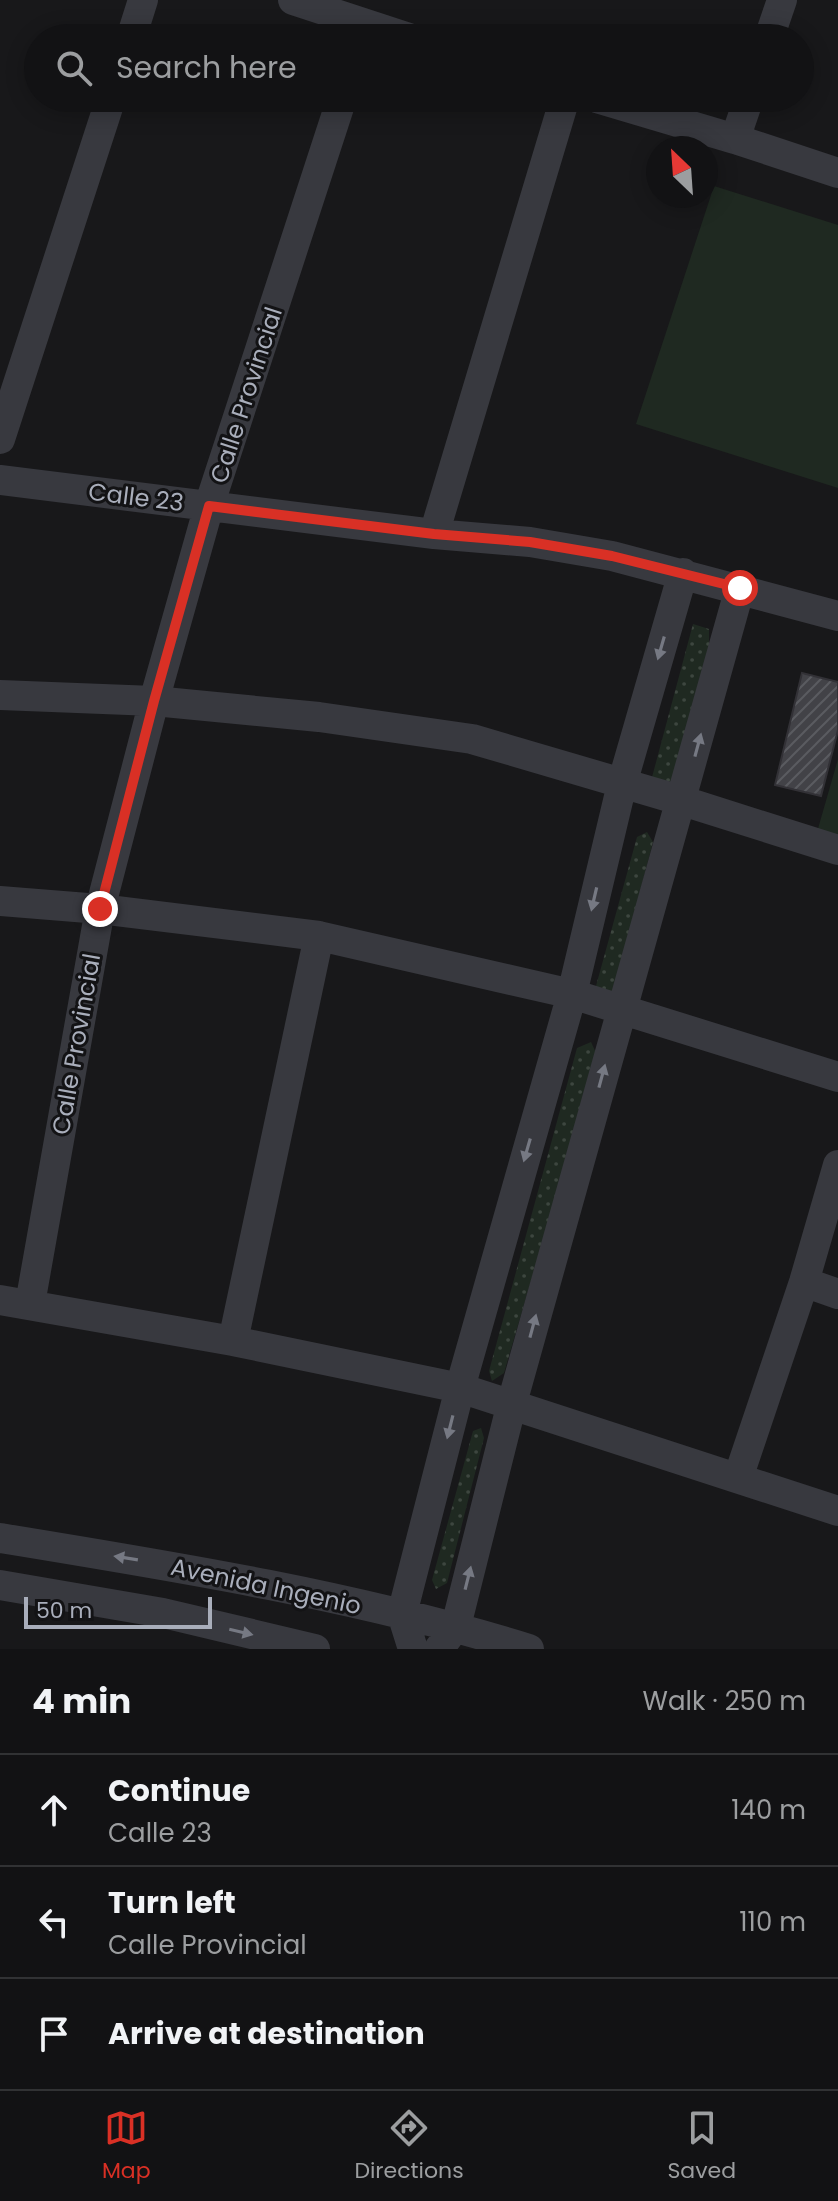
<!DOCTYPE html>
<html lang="en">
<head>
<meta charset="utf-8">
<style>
  :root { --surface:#121214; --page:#1b1b1d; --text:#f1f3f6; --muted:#9c9ea0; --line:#313234; --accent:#d93025 }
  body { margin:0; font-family:Poppins,sans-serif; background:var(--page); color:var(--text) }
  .compass { position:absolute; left:646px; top:136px; width:72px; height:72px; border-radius:50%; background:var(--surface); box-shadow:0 4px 20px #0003; rotate:335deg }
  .scale { position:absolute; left:24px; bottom:20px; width:188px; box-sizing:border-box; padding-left:8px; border:4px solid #a9aebb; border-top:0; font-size:22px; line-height:28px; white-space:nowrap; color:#a9aebb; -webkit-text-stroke:6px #131315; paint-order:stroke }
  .stop { position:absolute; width:24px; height:24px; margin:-18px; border:6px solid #d93025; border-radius:50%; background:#fff }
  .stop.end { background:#d93025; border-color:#fff; box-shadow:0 2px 8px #0008 }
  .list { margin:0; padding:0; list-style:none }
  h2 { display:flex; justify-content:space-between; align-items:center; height:104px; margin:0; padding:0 32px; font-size:34px }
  h2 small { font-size:26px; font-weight:400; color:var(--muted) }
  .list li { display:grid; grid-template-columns:52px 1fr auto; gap:24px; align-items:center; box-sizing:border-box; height:112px; padding:0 32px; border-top:2px solid var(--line) }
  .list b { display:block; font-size:30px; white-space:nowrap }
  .list p { margin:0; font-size:26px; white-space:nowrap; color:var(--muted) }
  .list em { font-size:26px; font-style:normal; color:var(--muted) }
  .icon { flex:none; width:44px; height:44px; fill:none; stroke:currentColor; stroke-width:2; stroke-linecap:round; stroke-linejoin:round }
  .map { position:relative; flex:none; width:838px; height:1649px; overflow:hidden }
  .search { position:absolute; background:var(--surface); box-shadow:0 4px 20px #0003; left:24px; right:24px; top:24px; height:88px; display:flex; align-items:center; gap:20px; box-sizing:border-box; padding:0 28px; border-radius:44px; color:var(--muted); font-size:30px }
  .sheet { height:440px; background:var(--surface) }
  nav { display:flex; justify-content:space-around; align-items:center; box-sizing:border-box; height:112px; border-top:2px solid var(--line); background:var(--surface); font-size:22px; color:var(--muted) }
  nav a { display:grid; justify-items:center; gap:4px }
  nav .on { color:var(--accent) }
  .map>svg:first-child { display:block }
  .grass { fill:url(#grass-dots) }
  .green { fill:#1f2921 }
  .building { fill:url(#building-hatch); stroke:#323136; stroke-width:2 }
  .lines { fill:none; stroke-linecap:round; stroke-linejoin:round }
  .minor { stroke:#38393f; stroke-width:30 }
  .oneway { fill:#767983 }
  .route { stroke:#d93025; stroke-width:10 }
  .labels { text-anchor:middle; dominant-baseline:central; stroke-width:6; stroke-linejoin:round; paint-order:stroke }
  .street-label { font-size:24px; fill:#a9aebb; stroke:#131315 }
</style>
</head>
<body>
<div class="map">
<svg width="838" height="1649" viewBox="0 0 838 1649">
  <defs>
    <pattern id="grass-dots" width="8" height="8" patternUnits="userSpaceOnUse" patternTransform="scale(2)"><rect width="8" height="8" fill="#1f2921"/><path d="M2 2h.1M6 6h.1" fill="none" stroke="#3d463f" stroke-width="1.8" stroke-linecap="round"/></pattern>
    <pattern id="building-hatch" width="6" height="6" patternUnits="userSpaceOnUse" patternTransform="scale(2)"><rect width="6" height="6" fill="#424247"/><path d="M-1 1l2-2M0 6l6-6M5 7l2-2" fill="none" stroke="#5a5b60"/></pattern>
  </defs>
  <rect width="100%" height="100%" fill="#18181a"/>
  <path class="grass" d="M 693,624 L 709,629 L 709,647 L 670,787 L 651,781 Z
    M 647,832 L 653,842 L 614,991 L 602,997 L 596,986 L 637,837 Z
    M 591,1042 L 597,1055 L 504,1373 L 492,1381 L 489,1371 L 577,1048 Z
    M 481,1428 L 484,1438 L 447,1583 L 436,1589 L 432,1580 L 473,1431 Z"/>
  <path class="green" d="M 714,186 L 838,225 L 838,488 L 636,424 Z
    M 838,759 L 838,846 L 815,839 Z"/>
  <path class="building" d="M 802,673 L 838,682 L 838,730 L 821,796 L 775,785 Z"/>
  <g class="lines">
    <path class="minor" d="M 293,0 L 409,38
      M 131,38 L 143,0
      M 769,38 L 782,0
      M 597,98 L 735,139 L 838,173
      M 735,139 L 749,98
      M 0,439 L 111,98
      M 0,480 L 434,534 L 530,542 L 612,556 L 838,616
      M 434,534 L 565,98
      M 0,695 L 154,701 L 319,717 L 472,739 L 683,801 L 838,850
      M 0,901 L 100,909 L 319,936 L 572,994 L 838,1077
      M 804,1282 L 838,1294
      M 0,1300 L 233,1341 L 460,1388 L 838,1511
      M 30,1304 L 100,909 L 154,701 L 209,506 L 342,98
      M 233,1341 L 319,936
      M 738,1478 L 804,1282 L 838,1165
      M 0,1538 C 178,1567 357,1596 529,1649
      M 0,1585 L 163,1613 L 315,1649
      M 413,1649 L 402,1614 L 460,1388 L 572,994 L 622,784 L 683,573
      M 439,1649 L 456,1626 L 512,1403 L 740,588"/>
  </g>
  <defs><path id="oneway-solid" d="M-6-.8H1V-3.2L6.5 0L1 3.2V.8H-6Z" transform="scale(2)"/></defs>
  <g class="oneway">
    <use href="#oneway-solid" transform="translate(661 648) rotate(106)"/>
    <use href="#oneway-solid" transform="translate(698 745) rotate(-75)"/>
    <use href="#oneway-solid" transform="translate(594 899) rotate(103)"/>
    <use href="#oneway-solid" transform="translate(602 1076) rotate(-75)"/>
    <use href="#oneway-solid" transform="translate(527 1150) rotate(106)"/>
    <use href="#oneway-solid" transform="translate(533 1326) rotate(-75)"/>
    <use href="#oneway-solid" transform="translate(450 1427) rotate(104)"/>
    <use href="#oneway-solid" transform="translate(126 1558) rotate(-171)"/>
    <use href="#oneway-solid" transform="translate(468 1578) rotate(-76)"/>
    <use href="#oneway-solid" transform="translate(241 1632) rotate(13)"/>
  </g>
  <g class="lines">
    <path class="route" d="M 100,909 L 154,701 L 209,506 L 434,534 L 530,542 L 612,556 L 740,588"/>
  </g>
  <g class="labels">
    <g class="street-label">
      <text transform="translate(246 395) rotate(-72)">Calle Provincial</text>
      <text transform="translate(136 497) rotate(7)">Calle 23</text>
      <text transform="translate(76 1044) rotate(-80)">Calle Provincial</text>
      <text transform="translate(266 1586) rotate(12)">Avenida Ingenio</text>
    </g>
  </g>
</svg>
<svg class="compass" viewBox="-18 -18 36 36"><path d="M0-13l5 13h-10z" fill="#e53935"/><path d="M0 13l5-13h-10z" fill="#9c9ea0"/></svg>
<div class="scale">50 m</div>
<div class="stop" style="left:740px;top:588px"></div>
<div class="stop end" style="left:100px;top:909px"></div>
<div class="search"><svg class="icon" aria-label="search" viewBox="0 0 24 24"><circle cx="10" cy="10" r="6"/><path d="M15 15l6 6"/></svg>Search here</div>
</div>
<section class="sheet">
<h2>4 min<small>Walk · 250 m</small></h2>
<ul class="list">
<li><svg class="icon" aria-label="ahead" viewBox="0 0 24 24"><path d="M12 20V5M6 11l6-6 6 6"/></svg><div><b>Continue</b><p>Calle 23</p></div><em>140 m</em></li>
<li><svg class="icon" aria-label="left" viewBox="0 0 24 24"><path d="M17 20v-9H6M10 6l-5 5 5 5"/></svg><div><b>Turn left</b><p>Calle Provincial</p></div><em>110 m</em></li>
<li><svg class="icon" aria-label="arrive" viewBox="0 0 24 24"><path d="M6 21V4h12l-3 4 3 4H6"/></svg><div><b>Arrive at destination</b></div></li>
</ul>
</section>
<nav>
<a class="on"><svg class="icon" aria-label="map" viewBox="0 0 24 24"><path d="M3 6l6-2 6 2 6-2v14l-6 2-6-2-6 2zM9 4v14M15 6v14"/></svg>Map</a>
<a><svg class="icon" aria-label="directions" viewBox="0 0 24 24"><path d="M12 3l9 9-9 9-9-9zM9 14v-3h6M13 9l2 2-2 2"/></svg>Directions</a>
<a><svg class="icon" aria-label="saved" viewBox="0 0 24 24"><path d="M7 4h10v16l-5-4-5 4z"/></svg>Saved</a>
</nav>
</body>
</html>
